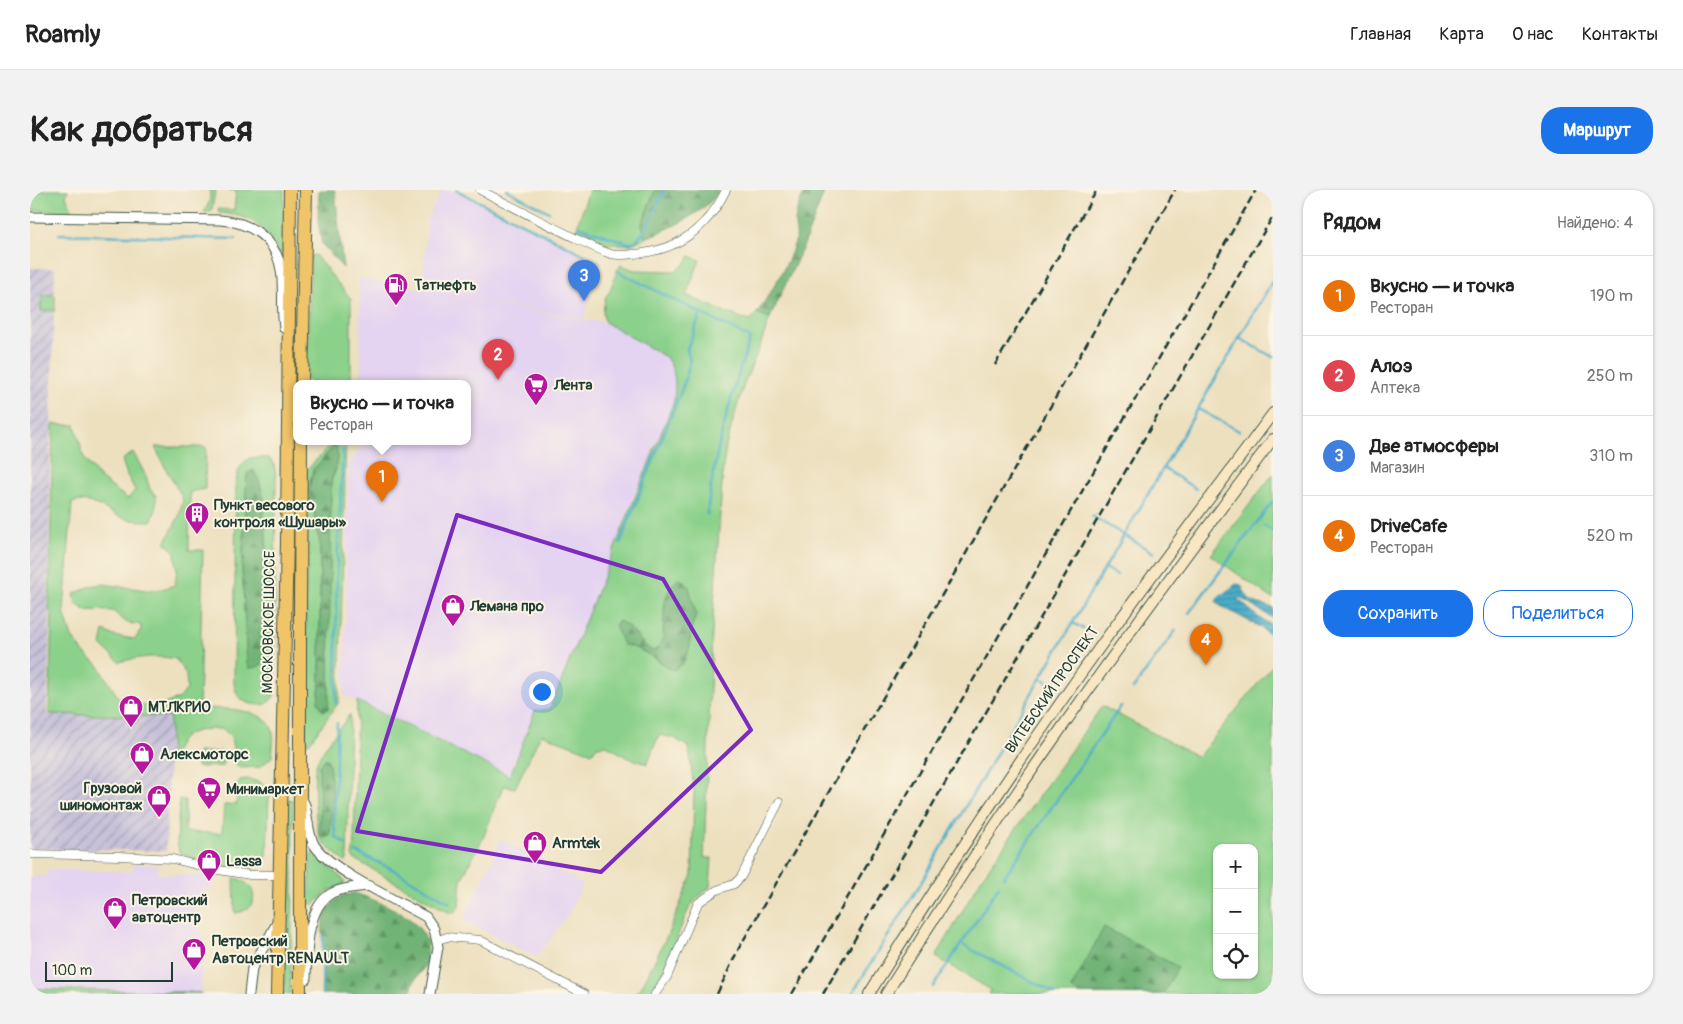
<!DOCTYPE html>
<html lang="ru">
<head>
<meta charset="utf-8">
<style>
  :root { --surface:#fff; --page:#f2f2f2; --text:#222; --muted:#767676; --line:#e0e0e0; --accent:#1a73e8 }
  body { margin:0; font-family:Pangolin,sans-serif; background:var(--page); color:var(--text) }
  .controls { position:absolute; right:15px; bottom:15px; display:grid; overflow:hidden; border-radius:10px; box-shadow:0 1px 4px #0004 }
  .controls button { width:45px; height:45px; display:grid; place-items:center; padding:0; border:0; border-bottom:1px solid var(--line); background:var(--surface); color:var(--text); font:25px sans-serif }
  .scale { position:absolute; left:15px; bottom:12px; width:128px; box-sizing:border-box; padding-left:5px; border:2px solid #1f3d34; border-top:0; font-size:14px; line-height:18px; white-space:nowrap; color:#1f3d34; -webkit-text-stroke:4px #fcf5e5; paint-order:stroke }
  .you { position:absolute; left:511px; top:501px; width:18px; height:18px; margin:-12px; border:4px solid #fff; border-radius:50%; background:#1a73e8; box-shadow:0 0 0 8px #1a73e833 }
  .badge { display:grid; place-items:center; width:32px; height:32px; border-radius:50%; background:var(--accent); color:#fff; font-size:16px; font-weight:700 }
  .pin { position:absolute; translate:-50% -41px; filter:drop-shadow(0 1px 2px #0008) }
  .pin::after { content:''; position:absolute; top:26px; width:18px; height:15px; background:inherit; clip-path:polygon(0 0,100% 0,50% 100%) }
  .popup { position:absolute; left:263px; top:190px; width:178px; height:65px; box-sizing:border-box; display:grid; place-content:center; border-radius:10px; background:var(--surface); filter:drop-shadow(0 1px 4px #0005); font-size:16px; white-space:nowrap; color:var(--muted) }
  .popup b { font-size:19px; color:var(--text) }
  .popup::after { content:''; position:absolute; left:50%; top:100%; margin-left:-10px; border:10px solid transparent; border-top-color:var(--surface) }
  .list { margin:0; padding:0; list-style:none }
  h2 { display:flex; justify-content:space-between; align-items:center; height:65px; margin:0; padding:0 20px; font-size:21px }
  h2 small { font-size:16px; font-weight:400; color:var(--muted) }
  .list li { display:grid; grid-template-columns:32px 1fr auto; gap:15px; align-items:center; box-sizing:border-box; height:80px; padding:0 20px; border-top:1px solid var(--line) }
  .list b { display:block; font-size:19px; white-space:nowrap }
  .list p { margin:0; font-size:16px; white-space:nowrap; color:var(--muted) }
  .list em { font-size:16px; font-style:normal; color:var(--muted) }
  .actions { display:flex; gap:10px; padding:15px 20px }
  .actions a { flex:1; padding:11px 0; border:1px solid var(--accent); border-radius:20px; text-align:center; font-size:18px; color:var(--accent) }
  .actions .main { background:var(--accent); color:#fff }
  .icon { flex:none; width:28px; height:28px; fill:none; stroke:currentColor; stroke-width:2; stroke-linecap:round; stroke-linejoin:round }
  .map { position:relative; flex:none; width:1243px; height:804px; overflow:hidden; border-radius:20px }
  header { display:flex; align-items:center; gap:30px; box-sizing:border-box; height:70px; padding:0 25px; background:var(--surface); border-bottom:1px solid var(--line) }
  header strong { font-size:24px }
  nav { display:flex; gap:28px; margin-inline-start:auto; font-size:18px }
  .intro { display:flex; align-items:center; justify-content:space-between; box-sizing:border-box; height:120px; padding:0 30px }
  h1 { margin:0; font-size:35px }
  .button { padding:12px 22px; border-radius:20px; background:var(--accent); color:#fff; font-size:18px; font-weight:700 }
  main { display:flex; gap:30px; padding:0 30px }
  aside { flex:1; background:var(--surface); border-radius:20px; box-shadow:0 1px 4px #0004 }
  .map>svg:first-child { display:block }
  .built { fill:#e4d3f1 }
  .industrial { fill:url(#industrial-furrows) }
  .green { fill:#8cd18b; stroke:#568760; fill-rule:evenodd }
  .forest { fill:url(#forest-firs); stroke:#487856 }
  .park { fill:url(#park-tufts); stroke:#568760 }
  .water { fill:url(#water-rules); stroke:#34747e }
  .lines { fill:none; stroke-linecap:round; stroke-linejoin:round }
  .stream { stroke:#48acc8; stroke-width:2.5 }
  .minor-casing { stroke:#3e5549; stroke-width:9 }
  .tertiary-casing { stroke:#3e5549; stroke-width:11 }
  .secondary-casing { stroke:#3e5549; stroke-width:12 }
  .trunk-casing { stroke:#3e5549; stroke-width:14 }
  .minor { stroke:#fff; stroke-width:8 }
  .tertiary { stroke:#fff; stroke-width:9 }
  .secondary { stroke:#f9e7c3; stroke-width:10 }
  .trunk { stroke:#f0c469; stroke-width:12 }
  .rail { stroke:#1f3d34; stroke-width:2.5; stroke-dasharray:8 4; stroke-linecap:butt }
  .marked { fill:none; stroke:#7b2cbf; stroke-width:4; stroke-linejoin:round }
  .labels { text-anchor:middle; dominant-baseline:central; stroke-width:4; stroke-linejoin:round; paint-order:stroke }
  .poi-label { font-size:15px; font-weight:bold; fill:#1f3d34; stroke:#fcf5e5; text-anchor:start }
  .street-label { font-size:15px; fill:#1f3d34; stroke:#fcf5e5 }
</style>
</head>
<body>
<header>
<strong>Roamly</strong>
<nav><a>Главная</a><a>Карта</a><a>О нас</a><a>Контакты</a></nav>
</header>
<div class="intro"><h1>Как добраться</h1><a class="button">Маршрут</a></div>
<main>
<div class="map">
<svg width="1243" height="804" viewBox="0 0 1243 804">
  <defs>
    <pattern id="industrial-furrows" width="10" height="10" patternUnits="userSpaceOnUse" patternTransform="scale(1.25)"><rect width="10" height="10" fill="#c6c0d9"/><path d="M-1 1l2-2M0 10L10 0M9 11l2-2" fill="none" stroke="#a09db1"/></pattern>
    <pattern id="forest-firs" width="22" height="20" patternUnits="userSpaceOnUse" patternTransform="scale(1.25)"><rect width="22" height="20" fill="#71b377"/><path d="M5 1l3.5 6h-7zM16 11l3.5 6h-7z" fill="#5c9362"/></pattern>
    <pattern id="park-tufts" width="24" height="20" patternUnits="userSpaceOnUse" patternTransform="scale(1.25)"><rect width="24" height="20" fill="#8cd18b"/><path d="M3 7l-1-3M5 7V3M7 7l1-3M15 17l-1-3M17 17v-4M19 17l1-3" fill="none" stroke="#72ab72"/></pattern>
    <pattern id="water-rules" width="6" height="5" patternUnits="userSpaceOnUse" patternTransform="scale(1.25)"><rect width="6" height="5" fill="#48acc8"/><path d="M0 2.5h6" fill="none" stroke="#3b8da3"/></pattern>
  </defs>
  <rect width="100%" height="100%" fill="#fcf5e5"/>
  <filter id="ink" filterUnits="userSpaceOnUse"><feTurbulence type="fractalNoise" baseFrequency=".02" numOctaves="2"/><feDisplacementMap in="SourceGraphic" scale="10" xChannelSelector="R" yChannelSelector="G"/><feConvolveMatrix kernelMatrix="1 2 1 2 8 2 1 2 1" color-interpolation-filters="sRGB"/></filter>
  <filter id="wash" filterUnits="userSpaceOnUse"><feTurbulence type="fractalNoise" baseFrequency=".0096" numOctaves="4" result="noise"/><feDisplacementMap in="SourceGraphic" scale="20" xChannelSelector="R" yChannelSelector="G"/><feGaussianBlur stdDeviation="1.12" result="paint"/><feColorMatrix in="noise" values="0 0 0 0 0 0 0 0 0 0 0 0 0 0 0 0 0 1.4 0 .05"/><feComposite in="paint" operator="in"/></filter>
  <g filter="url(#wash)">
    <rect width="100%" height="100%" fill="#ede0bf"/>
    <path class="built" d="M 412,0 L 422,0 L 568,73 L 554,129 L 425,106 L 550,130 L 575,132 L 636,168 L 641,175 L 646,195 L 644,211 L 520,519 L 505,521 L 480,586 L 314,505 L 318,277 L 331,257 L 331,251 L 437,251 L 437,193 L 331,193 L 329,88 L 392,99 L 397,30 Z
      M 470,649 L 553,694 L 539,723 L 507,767 L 433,730 L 465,664 Z
      M 103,675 L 127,675 L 128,684 L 182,686 L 182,699 L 174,699 L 173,715 L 164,721 L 164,737 L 172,742 L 173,747 L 171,803 L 0,799 L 0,686 L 17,686 L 17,679 L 102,682 Z"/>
    <path class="industrial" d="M 0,78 L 25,78 L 20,270 L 18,422 L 20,423 L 17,524 L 140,527 L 136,661 L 0,658 Z"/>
    <path class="green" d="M 0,0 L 38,0 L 36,6 L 43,21 L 0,20 Z
      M 180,0 L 186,0 C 183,7 184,14 181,22 L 174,22 L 180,11 Z
      M 199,0 L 254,0 L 253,63 L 250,63 C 231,34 224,26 189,23 L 188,19 L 204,20 L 206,1 Z
      M 559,0 L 625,0 L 612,34 L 615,48 L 600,55 L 572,53 L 546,40 Z
      M 285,65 L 321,109 L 321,190 L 318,193 L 281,193 L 276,189 L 281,66 Z
      M 660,66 L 670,70 L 656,105 L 695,122 L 720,131 L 727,123 L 740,128 L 728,161 L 715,191 L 707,217 L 696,256 L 693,278 L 682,444 L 674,668 L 682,668 L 680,697 C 673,703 665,709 660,717 C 649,735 635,795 617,803 C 613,804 609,804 605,804 L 611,798 L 638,744 L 662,685 L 664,602 L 659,557 L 644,548 L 629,545 L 617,574 L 596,567 L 577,555 L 567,556 L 562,563 L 511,544 L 485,598 L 473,596 L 453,648 L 431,690 L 429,717 L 425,722 L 420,723 L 324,669 L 322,666 L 324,656 L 327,511 L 480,586 L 505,521 L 520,519 L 644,211 C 646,194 646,181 636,167 L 575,132 L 573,123 L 575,108 L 580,101 L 587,81 L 591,75 L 604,80 L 646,81 L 655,74 Z
      M 23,234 L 45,235 L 54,268 L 70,288 L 98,309 L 105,300 L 97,285 L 92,270 L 103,262 L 116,286 L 120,299 L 126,306 L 126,320 L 121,331 C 112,331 102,331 93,328 C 77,322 60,306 42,313 L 34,422 L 42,447 L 54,463 L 68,475 L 93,515 L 132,515 L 150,508 L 157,499 L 156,484 L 146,469 C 126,465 109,467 89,472 L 71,455 L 74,441 L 84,446 L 105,449 L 111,440 L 111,435 L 97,433 L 83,421 L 55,420 L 46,414 L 44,404 L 61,396 L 72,394 L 117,400 L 132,399 L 145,395 L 147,380 L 145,362 L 135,353 L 149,326 L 153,310 L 150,303 L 137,281 L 125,257 L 176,257 L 175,299 L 160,302 L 159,360 L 173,360 L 169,518 C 188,519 239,516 243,543 C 245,550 242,560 242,567 L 230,577 L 209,578 L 206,574 L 201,547 L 193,539 C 180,539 163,539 153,548 C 148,553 146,562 140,568 L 140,527 L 19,524 L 22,423 L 19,421 Z
      M 304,251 L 316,251 L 309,512 L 279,553 L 276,552 L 276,281 ZM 306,254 L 306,280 L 301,291 L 298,519 L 288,512 L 290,494 L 290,357 L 289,348 L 285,337 L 285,325 L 281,317 L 279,303 L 281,288 L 283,280 Z
      M 220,268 L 239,268 L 244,274 L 246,287 L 244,506 L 237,514 C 220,517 205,511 204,492 L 206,295 C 207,282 209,275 220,268 ZM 223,280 L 232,301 L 235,315 L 233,323 L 236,346 L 236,466 L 217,474 L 212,379 L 217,285 Z
      M 1243,284 L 1243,409 L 1181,365 Z
      M 1243,475 L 1243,804 L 959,804 L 961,800 L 906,767 L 951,689 L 1072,516 L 1168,567 ZM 1187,658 L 1224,658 L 1224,785 L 1187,785 Z
      M 320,524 L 317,671 L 315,672 C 307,665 296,657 290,648 C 285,639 283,586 286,575 C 293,556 309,540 320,524 Z
      M 167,562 L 193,562 L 193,576 L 167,577 Z
      M 217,589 L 230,592 L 239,603 L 237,667 L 228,675 L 219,680 L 183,676 L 150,663 L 147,654 L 149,609 L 155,610 L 155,642 L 192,643 L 194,615 L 207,614 L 206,594 L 210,590 Z
      M 257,609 L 263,610 L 263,696 L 260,804 L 254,804 Z
      M 282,663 L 314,690 L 314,694 L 297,702 L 283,715 L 279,713 L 280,665 Z
      M 204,688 C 228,692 232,720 205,723 Z
      M 0,799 L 157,802 L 171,803 L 0,804 Z"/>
    <path class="forest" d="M 289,0 L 305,0 L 313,78 L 292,54 L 288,32 Z
      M 625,0 L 689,0 C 678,22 637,40 615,48 L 612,34 Z
      M 775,0 L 795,0 L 773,57 L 740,128 L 727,123 C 742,100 758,76 766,49 C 767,43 765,40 765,34 C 765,22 771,10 775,0 Z
      M 306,254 C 309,267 306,279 301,291 L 299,506 L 298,519 L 293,521 L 288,512 L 290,494 L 290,357 L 289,348 L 285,337 L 285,325 L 281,317 L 279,303 L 281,288 L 283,280 Z
      M 223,280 L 230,293 L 235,315 L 233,323 L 236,346 L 236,466 C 233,475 229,478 219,478 L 217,474 L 212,379 L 217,284 Z
      M 649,389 L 655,392 L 659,397 L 666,424 L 661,440 L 660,457 L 653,473 L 644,480 C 637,479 633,474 627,470 C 620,465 600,454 593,455 L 585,435 L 589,431 C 604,438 608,451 622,461 C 645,455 621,407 649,389 Z
      M 294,569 L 297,569 L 299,574 L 303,607 L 300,645 L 296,648 L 293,648 L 290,643 L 289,576 Z
      M 325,703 C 354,714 405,730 397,770 C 396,778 387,785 383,793 C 382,796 382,800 381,804 L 292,804 L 293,746 C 290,733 297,715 309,708 C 313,705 320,704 325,703 Z
      M 1074,737 L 1148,777 L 1133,804 L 1051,804 L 1041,799 Z"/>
    <path class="park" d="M 12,105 L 25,105 L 25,121 L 11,121 Z"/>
    <path class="water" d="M 1206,394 L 1211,395 C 1221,415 1222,411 1243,418 L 1243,428 C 1232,422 1221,414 1209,407 L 1208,409 L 1228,427 L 1243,436 L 1243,448 L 1230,437 L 1189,415 L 1186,411 C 1190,405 1200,399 1206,394 Z"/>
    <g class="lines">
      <path class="stream" d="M 426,0 L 571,73
        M 477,0 L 519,22
        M 548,36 L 598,53 L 605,52 L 616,39 L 635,0
        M 29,44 L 206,49
        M 587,81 L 720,148 C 701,206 684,263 677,324
        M 1209,148 L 1243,167
        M 1168,219 L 1209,241
        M 1133,278 L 1166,299
        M 1062,326 L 1124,363
        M 1234,336 L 1243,341
        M 590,353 L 655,191 L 660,171 L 657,159 L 671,123
        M 1075,378 L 1087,385
        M 1159,423 L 1243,311
        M 1043,433 L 1054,439
        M 1011,488 L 1020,493
        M 1103,499 L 1146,440
        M 306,514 L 307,379 L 313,260
        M 307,533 L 304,638 L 306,641 L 305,646 L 315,654
        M 326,662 L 362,679 L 419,712
        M 974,687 L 1091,516
        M 931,754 L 1026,804
        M 903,797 L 969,696
        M 292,804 L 293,746
        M 822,804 L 891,693 L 1243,90"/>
    </g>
  </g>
  <g filter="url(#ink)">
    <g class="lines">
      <defs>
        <path id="minor" d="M 450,0 C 481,16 512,32 543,47 C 555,53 568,60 581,64 C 588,66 597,65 604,64 C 647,61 677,39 696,0
          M 0,664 L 89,666 L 143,669 L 182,679 L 220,685 L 250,685
          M 408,750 L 417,747 L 450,750 L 554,804
          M 625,804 L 637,787 L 668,713 L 687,700 L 704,694 L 711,687 L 749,612"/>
        <path id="tertiary" d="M 0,27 L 190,30 C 220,32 246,48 251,80 C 254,99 251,119 254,138
          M 273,611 L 275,615 C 278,627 278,646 285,656 C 302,681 368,711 396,727 L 404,739 L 408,757 L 400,804
          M 276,789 C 277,763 276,717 302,703 C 314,697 328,697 340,696
          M 219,804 L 222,778 L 248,731"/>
        <path id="secondary" d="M 839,804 C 913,685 990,568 1072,454 C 1128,377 1186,300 1243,223
          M 856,804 C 907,723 959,642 1014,563 C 1088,457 1165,353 1243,249"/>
        <path id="trunk" d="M 272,193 L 276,0
          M 247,804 L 257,353 L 260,0
          M 270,804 L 270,418 L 271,251"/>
      </defs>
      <use href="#minor" class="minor-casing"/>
      <use href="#tertiary" class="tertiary-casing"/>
      <use href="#secondary" class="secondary-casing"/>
      <use href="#trunk" class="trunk-casing"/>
      <use href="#minor" class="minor"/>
      <use href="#tertiary" class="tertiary"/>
      <use href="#secondary" class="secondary"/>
      <use href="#trunk" class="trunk"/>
      <path class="rail" d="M 965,175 L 1067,0
        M 687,804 L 709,758 L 1145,0
        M 762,804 L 1226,0
        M 793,804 L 1243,26"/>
    </g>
  </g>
  <path class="marked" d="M 427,325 L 633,389 L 721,540 L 571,682 L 327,641 Z"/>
  <defs>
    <symbol id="fuel-pin" viewBox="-11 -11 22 30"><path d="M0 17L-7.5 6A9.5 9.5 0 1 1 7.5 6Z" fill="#b5179e" stroke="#fcf5e5"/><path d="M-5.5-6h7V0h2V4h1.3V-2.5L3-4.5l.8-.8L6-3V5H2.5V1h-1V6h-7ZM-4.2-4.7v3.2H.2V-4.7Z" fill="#fff"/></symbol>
    <symbol id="supermarket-pin" viewBox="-11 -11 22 30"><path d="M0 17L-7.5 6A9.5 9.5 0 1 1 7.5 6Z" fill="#b5179e" stroke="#fcf5e5"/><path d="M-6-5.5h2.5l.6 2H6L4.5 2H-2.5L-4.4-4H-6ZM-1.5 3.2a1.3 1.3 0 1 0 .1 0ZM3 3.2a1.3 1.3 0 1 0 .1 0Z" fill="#fff"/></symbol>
    <symbol id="building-pin" viewBox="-11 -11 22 30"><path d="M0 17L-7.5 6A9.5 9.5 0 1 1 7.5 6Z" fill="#b5179e" stroke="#fcf5e5"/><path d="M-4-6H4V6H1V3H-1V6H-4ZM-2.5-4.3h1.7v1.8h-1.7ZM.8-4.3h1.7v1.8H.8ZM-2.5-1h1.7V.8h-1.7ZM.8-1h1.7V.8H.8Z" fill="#fff"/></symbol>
    <symbol id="shop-pin" viewBox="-11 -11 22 30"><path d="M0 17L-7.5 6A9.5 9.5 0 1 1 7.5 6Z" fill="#b5179e" stroke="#fcf5e5"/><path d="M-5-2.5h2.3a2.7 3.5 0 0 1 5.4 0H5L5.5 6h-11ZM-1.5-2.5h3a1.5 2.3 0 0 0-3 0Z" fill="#fff"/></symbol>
  </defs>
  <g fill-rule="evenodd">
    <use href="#fuel-pin" x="352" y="81" width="28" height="38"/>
    <use href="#supermarket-pin" x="492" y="181" width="28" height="38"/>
    <use href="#building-pin" x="153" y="310" width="28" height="38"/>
    <use href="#shop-pin" x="409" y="402" width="28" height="38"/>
    <use href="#shop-pin" x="87" y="503" width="28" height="38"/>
    <use href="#shop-pin" x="98" y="550" width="28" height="38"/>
    <use href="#supermarket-pin" x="165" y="585" width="28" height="38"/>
    <use href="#shop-pin" x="115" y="593" width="28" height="38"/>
    <use href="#shop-pin" x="491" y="639" width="28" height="38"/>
    <use href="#shop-pin" x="165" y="657" width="28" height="38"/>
    <use href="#shop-pin" x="71" y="705" width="28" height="38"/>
    <use href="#shop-pin" x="150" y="746" width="28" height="38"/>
  </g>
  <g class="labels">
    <g class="poi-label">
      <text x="384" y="95">Татнефть</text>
      <text x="524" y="195">Лента</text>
      <text x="184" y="315">Пункт весового<tspan x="184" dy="17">контроля «Шушары»</tspan></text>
      <text x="440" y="416">Лемана про</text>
      <text x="118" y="517">МТЛКРИО</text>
      <text x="130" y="564">Алексмоторс</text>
      <text x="112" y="598" text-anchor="end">Грузовой<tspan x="112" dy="17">шиномонтаж</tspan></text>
      <text x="196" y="599">Минимаркет</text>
      <text x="522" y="653">Armtek</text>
      <text x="196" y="671">Lassa</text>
      <text x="102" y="710">Петровский<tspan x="102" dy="17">автоцентр</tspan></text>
      <text x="182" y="751">Петровский<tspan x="182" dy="17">Автоцентр RENAULT</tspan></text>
    </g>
    <g class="street-label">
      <text transform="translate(239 432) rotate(-89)">МОСКОВСКОЕ ШОССЕ</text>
      <text transform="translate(1022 500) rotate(-55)">ВИТЕБСКИЙ ПРОСПЕКТ</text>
    </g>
  </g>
</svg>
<div class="controls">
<button>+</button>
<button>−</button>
<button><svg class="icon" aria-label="locate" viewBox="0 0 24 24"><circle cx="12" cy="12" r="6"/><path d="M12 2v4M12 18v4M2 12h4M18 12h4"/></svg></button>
</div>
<div class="scale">100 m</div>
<div class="you"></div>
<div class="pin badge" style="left:352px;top:312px;background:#e8710a">1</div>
<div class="popup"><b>Вкусно — и точка</b>Ресторан</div>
<div class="pin badge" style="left:468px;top:190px;background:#e0444e">2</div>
<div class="pin badge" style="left:554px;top:111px;background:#3f7fe0">3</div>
<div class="pin badge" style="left:1176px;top:475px;background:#e8710a">4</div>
</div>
<aside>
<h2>Рядом<small>Найдено: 4</small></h2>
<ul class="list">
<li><span class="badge" style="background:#e8710a">1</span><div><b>Вкусно — и точка</b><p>Ресторан</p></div><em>190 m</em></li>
<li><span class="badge" style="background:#e0444e">2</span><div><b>Алоэ</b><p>Аптека</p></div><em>250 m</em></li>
<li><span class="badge" style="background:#3f7fe0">3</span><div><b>Две атмосферы</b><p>Магазин</p></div><em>310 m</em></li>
<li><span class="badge" style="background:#e8710a">4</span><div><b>DriveCafe</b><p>Ресторан</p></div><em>520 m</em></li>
</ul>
<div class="actions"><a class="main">Сохранить</a><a>Поделиться</a></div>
</aside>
</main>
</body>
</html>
